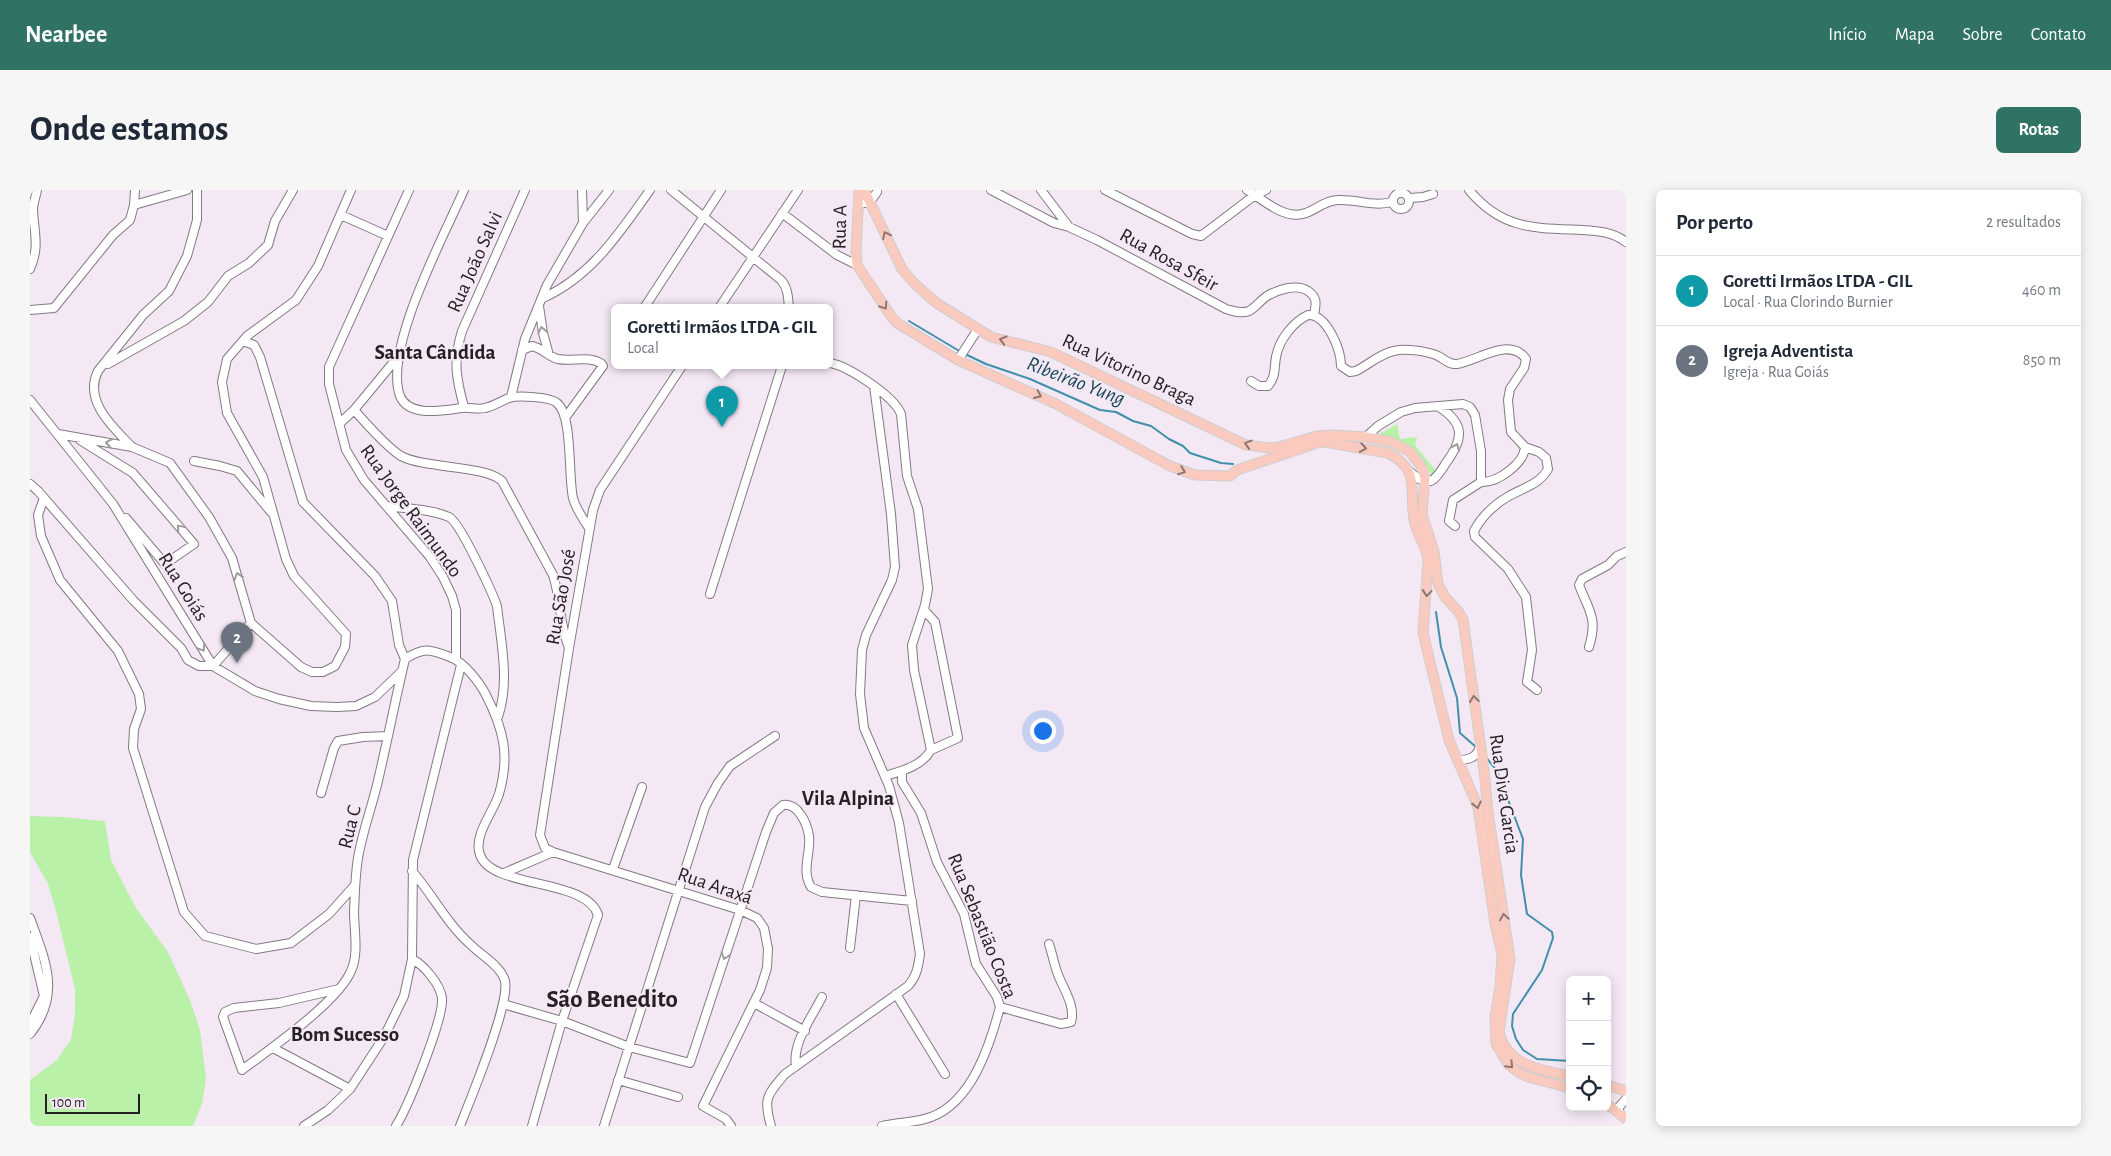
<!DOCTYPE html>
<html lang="pt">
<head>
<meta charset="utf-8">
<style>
  :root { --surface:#fff; --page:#f6f6f7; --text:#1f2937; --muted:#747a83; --line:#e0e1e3; --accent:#307364 }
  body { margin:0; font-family:"Alegreya Sans",sans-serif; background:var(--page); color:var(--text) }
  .controls { position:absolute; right:15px; bottom:15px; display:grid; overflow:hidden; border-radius:8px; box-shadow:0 2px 12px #0003 }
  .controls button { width:45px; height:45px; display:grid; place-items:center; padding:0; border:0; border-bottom:1px solid var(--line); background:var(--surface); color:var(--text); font:25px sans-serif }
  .scale { position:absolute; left:15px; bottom:12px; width:95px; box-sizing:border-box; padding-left:5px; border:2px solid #252125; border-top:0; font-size:14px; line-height:18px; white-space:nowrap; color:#252125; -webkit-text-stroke:4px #f4e8f5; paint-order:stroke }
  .you { position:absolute; left:1012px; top:540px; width:18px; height:18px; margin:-12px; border:4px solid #fff; border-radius:50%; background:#1a73e8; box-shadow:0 0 0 8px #1a73e833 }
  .badge { display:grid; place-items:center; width:32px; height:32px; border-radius:50%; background:var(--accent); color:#fff; font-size:16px; font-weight:700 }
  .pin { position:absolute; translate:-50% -41px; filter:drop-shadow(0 1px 2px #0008) }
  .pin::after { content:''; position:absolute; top:26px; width:18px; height:15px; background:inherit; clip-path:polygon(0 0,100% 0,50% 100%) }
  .popup { position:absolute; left:581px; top:114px; width:222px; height:65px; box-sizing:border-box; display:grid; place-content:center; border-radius:8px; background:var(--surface); filter:drop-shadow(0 1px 4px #0005); font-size:16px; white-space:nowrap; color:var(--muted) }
  .popup b { font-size:19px; color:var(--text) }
  .popup::after { content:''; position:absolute; left:50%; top:100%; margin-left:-10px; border:10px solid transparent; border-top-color:var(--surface) }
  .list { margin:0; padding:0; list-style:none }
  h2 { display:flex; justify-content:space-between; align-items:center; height:65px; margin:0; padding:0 20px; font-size:21px }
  h2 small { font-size:16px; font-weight:400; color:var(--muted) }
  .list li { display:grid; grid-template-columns:32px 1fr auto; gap:15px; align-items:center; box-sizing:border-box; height:70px; padding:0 20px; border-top:1px solid var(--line) }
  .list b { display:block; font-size:19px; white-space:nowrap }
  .list p { margin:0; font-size:16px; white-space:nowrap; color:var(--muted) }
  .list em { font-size:16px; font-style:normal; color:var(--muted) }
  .icon { flex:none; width:28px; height:28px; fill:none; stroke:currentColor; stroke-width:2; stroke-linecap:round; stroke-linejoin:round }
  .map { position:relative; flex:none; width:1596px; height:936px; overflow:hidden; border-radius:8px }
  header { display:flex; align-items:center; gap:30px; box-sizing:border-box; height:70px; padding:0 25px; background:var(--accent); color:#fff }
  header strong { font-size:24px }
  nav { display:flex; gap:28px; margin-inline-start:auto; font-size:18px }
  .intro { display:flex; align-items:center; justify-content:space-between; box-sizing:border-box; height:120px; padding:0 30px }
  h1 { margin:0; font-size:35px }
  .button { padding:12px 22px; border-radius:8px; background:var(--accent); color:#fff; font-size:18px; font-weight:700 }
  main { display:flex; gap:30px; padding:0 30px }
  aside { flex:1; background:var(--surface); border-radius:8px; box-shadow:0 2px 12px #0003 }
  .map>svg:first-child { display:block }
  .green { fill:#b9f1a8 }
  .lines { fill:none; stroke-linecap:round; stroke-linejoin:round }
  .stream { stroke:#4090ab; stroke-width:2 }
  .minor-casing { stroke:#837984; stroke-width:10 }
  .major-casing { stroke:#cfcecf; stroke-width:11 }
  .minor { stroke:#fff; stroke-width:8 }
  .major { stroke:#f9cabd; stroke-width:9 }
  .oneway { stroke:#8f7671 }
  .oneway2 { stroke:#9d9b9d }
  .labels { text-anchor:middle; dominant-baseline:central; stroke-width:4; stroke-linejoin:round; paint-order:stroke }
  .street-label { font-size:20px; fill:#252125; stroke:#f4e8f5 }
  .neighbourhood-label { font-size:21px; font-weight:bold; fill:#252125; stroke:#f4e8f5 }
  .water-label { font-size:21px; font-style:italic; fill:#184959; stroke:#f4e8f5 }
  .district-label { font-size:25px; font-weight:bold; fill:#252125; stroke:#f4e8f5 }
</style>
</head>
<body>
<header>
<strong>Nearbee</strong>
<nav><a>Início</a><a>Mapa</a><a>Sobre</a><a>Contato</a></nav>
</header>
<div class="intro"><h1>Onde estamos</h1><a class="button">Rotas</a></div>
<main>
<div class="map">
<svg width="1596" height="936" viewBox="0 0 1596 936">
  <rect width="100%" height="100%" fill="#f4e8f5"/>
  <path class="green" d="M 1367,234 L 1370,249 L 1387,247 L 1385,255 L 1407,282 L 1402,287 C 1390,258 1378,252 1349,246 L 1349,244 Z
    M 0,626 L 32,627 L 75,631 L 81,670 L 106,718 L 138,762 L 160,810 L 170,840 L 176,889 L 172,914 L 163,936 L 0,936 L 0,890 L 27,870 L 41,849 L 45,824 L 45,799 L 26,721 L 18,694 L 0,662 Z"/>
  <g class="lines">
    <path class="stream" d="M 879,131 L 931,162
      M 935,164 L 956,174 L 1000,189 L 1070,220 L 1086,222 L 1103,231 L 1121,236 L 1139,249 L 1153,256 L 1160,263 L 1191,273 L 1203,274
      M 1406,422 L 1411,457 L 1427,508 L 1430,543 L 1446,557
      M 1455,566 L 1467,581 L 1493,649 L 1491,685 L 1497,724 L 1522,742 L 1523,748 L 1512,780 L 1483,824 L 1482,836 L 1486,849 L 1493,860 L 1507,869 L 1540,871"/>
    <defs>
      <path id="minor" d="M 379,0 L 299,177 L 299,194 L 316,260 L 334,290 L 400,367 L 413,387 L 422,406 L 426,420 L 426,469
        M 434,0 C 414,46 353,159 370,206 C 379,228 414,220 432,218 C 440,217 447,220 455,218 C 464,216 471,211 479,208 C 487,205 521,207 527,213 C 543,226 538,286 543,308 C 546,319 553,329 559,338
        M 552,0 L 553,33
        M 641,0 L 751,90 C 758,98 758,107 759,118
        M 961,0 L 1024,33 L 1039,37 L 1067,50 L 1196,119 C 1203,121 1211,124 1219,121 C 1226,117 1231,110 1237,106 C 1247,100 1267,93 1278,101 C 1288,108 1286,114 1284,125
        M 1011,0 L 1039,37
        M 1075,0 L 1162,44 L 1171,46 L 1225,5 L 1236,0
        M 1217,0 C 1234,10 1255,31 1276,23 C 1287,19 1296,10 1308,10 C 1328,9 1342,17 1362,12
        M 1439,0 C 1472,40 1505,38 1552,40 C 1569,41 1583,42 1596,52
        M1363 11a8 8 0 1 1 16 0a8 8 0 1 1-16 0Z
        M 1380,8 L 1393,7 L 1403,4
        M 828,14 L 840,12 L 847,2
        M 104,15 L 157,0
        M 752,23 L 807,65 L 827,75
        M 311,25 L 358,46
        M 0,79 C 10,56 4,43 3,20 C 3,13 6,6 7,0
        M 513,108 C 562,86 590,42 620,0
        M 509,116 L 513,143 L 519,165
        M 614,118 L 691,0
        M 689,118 L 768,0
        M 0,120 L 24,118 L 83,45 L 100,30 L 104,15 L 105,0
        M 213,151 L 224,155 L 230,167 L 273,312 L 345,386 L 362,411 L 369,455 L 375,469
        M 492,160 L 502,156 C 512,158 519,167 528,169 C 543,172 559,165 572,174 L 573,176 L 535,228
        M 928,170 L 948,139
        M 800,173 C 818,176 864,206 871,224 L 877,286 L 888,319 L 898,399 L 895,415 L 882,455 L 884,480 L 901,560 C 892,576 872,581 855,586
        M 78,174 L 154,131 L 178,112 L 198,86 L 219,73 L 238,55 L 245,31 L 263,0
        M 652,176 L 570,300 L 563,320 L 539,458 L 510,645 L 515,658 L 523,662 L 710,720 L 727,728 L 734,738 L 738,759 L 737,778 L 730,800 L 673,916 L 696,929 L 701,936
        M 1221,191 L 1229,196 L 1238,196 C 1246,187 1244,178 1246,167 C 1249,150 1263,132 1278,125 C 1297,124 1311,160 1311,176 L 1320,182 L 1326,181 C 1338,175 1351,163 1364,161 C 1375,158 1395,161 1406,165 C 1414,168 1418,175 1427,174 C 1447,171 1480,146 1496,169 L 1494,178 L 1480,199 L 1478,210 L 1481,242 L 1495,257 L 1509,262 L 1516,268 L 1518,279 C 1510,294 1493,298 1479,306 C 1465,314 1452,326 1444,341 L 1445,347 L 1478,379 L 1496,407 L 1502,460 L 1497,492 L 1507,500
        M 481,207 L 495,149 L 517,95 L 553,33 L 579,0
        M 0,210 L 83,314 L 183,476 L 225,501 L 249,509 L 281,516 L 307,517 L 326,516 L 345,507 L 371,482
        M 434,217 C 426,188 423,171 432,141 L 495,0
        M 324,220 C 337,234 355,256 371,266 C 396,279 455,275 472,291 L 523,385 C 531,409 529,434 539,458
        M 309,234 L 324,220 L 367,168
        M 28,244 L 102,257 L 140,273 L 179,327 L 202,368 L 221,433 L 271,477 L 282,482 L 293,482 L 305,476 L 315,457 L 316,444 L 264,386 L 256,369 L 233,287 L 197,223 L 192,192 L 197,169 L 217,146 L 266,110 L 288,76 L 321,0
        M 1336,247 L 1348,236 L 1371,222 L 1385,218 L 1433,214 L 1440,217 L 1445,225 L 1451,261 L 1451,292
        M 50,250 L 103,283 L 164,354 L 135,374 L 96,328
        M 102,257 C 83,237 53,211 68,181 L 113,125 L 139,101 L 157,66 L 167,30 L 167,0
        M 164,271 L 190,276 L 207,281 L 241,322
        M 1380,282 L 1389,289 L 1401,291 C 1408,287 1412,279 1416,273 C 1433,250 1436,234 1409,217
        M 1451,292 C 1467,293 1494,274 1495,257
        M 0,294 L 8,301 L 103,410 L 151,458 L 158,470 L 169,476 L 183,476
        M 14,308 L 8,325 L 11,346 L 30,390 L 88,461 L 109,504 L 111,519 L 104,539 L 103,558 L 154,722 L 175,746 L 226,759 L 261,753 L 299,724 L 325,695
        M 357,316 C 377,319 401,319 419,327 C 430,332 462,402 467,416 C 471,452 480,492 468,527
        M 1425,336 L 1419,331 L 1423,310 L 1451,292
        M 680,404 L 752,176
        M 894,420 L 905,432 L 928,548 L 901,560
        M 1559,457 C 1568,428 1559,421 1549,395 L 1552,389 L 1578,375 L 1587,366 L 1596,362
        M 183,476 L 221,433
        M 1427,570 C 1439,570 1446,568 1450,557
        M 291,603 L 304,558 L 308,551 L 333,547 L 358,546
        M 583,679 L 612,597
        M 382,681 C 403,705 417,734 441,755 C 452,766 471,776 475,791 C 480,815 440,910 430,936
        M 474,683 L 523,662
        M 0,728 C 15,770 32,804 0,844
        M 0,747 L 14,806 L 0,834
        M 820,758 L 826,705
        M 309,799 L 249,813 L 204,818 L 195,822 L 193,827 L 212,880 C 240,859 308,812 321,781 C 329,764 324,740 324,721 C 325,704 325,686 328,668 C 332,644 341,619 347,595 C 357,553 365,511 375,469 C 394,457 400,459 420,467 C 434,472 450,493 456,505 C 474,540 480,566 469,604 C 463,623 443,645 450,665 C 462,699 557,688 568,725 L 532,831 L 502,936
        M 866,804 L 915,884
        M 724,813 L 775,841
        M 473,814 L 532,831 L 599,857 L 660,873 L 736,642 L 744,623 L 753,615 C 768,613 777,633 779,646 C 781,663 771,681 781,697 L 792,702 L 882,711
        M 970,817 L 1031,834 L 1041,832 C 1046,815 1032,797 1027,782 C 1024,773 1022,763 1019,754
        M 243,858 L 320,899
        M 766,876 C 762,853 782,827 792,807
        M 588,890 L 648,907
        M 1589,923 L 1589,917 L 1596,909
        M 274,936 L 298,920 L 320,899 L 354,847 L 374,806 L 382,769 L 383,670 L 431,475
        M 366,936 C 378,917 414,828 412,808 C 410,794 394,775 382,769
        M 574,936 L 675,617 L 688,593 L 700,576 L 745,546
        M 741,936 C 733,908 737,905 755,884 L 878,796 C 887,786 888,777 890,764 L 869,633 L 859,596 L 834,538 L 830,504 L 832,460 L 836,445 L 862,390 L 865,377 L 861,324 L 844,196
        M 852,936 C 868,932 886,933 901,927 C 942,912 960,855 970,817 L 967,807 L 946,774 L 934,724 L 907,672 L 891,623 L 872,592 L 872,581"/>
      <path id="major" d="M 829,0 L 826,61 L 827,75 L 861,126 L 867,133 L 928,170 L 1026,214 L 1140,276 L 1165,285 L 1200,286 L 1207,280 L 1287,253 L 1295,252 L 1358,263 C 1391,280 1379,300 1384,330 C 1387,345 1397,356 1398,371 L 1393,443 L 1419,550 L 1448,617 L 1465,734 L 1472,764 L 1470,797 L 1465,827 L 1466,854 L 1478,874 L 1488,882 L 1498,887 L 1540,898
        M 834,0 L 872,79 L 883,92 L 905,112 L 961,147 L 1021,162 L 1216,255 L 1240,258 L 1249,257 L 1287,246 L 1302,245 L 1336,247 L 1362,252 L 1380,262 L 1391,276 L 1395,288 L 1392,325 L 1404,361 L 1408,394 L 1415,407 L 1427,420 L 1433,429 L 1435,444 L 1454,580 L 1458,622 L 1480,769 L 1469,842 C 1477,876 1511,880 1540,886
        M 1577,895 L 1596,901
        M 1577,914 L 1596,929"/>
    </defs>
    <use href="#minor" class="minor-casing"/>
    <use href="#major" class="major-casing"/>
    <use href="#minor" class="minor"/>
    <use href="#major" class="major"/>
  </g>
  <defs><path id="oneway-chevron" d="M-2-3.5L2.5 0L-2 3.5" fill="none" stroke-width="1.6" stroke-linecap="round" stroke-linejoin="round" transform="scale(1.25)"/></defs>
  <g class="oneway">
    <use href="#oneway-chevron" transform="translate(856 45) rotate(-116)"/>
    <use href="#oneway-chevron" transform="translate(854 116) rotate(57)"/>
    <use href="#oneway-chevron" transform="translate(973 150) rotate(-164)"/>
    <use href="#oneway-chevron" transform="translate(1008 205) rotate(24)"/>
    <use href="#oneway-chevron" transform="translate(1218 254) rotate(-163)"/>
    <use href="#oneway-chevron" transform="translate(1333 258) rotate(10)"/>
    <use href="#oneway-chevron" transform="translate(1152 281) rotate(21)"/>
    <use href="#oneway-chevron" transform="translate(1397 403) rotate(95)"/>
    <use href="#oneway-chevron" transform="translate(1444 509) rotate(-97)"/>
    <use href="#oneway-chevron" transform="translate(1447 615) rotate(76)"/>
    <use href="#oneway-chevron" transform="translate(1474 727) rotate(-99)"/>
    <use href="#oneway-chevron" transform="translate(1480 875) rotate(45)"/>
  </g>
  <g class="oneway2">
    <use href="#oneway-chevron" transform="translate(512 140) rotate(-102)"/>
    <use href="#oneway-chevron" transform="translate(79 253) rotate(-170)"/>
    <use href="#oneway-chevron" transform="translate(1426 257) rotate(-66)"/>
    <use href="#oneway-chevron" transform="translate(150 338) rotate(-130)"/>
    <use href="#oneway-chevron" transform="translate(208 386) rotate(-107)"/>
    <use href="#oneway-chevron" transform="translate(172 458) rotate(58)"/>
    <use href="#oneway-chevron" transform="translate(695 766) rotate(108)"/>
  </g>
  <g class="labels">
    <g class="street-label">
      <text transform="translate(810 37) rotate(-89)">Rua A</text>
      <text transform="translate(1139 70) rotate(29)">Rua Rosa Sfeir</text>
      <text transform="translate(445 72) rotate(-66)">Rua João Salvi</text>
      <text transform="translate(1099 180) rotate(25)">Rua Vitorino Braga</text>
      <text transform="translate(381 321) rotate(54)">Rua Jorge Raimundo</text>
      <text transform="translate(153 397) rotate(58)">Rua Goiás</text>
      <text transform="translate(531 407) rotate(-80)">Rua São José</text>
      <text transform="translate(1474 604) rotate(82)">Rua Diva Garcia</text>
      <text transform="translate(320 637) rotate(-76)">Rua C</text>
      <text transform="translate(685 696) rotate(19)">Rua Araxá</text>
      <text transform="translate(952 736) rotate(68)">Rua Sebastião Costa</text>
    </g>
    <g class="neighbourhood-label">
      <text x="405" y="162">Santa Cândida</text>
      <text x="818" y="608">Vila Alpina</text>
      <text x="315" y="844">Bom Sucesso</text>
    </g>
    <g class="water-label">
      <text transform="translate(1046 191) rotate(21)">Ribeirão Yung</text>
    </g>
    <g class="district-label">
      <text x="582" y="809">São Benedito</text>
    </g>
  </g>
</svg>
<div class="controls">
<button>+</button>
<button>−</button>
<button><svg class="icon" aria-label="locate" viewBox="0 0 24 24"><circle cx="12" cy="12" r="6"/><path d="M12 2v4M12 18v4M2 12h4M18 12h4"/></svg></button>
</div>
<div class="scale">100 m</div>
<div class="you"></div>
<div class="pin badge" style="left:692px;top:237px;background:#0f9aa8">1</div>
<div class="popup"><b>Goretti Irmãos LTDA - GIL</b>Local</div>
<div class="pin badge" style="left:207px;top:473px;background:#6b7280">2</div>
</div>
<aside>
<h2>Por perto<small>2 resultados</small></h2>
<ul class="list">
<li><span class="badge" style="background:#0f9aa8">1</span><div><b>Goretti Irmãos LTDA - GIL</b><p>Local · Rua Clorindo Burnier</p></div><em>460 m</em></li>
<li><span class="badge" style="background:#6b7280">2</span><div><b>Igreja Adventista</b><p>Igreja · Rua Goiás</p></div><em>850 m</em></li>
</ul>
</aside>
</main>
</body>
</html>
